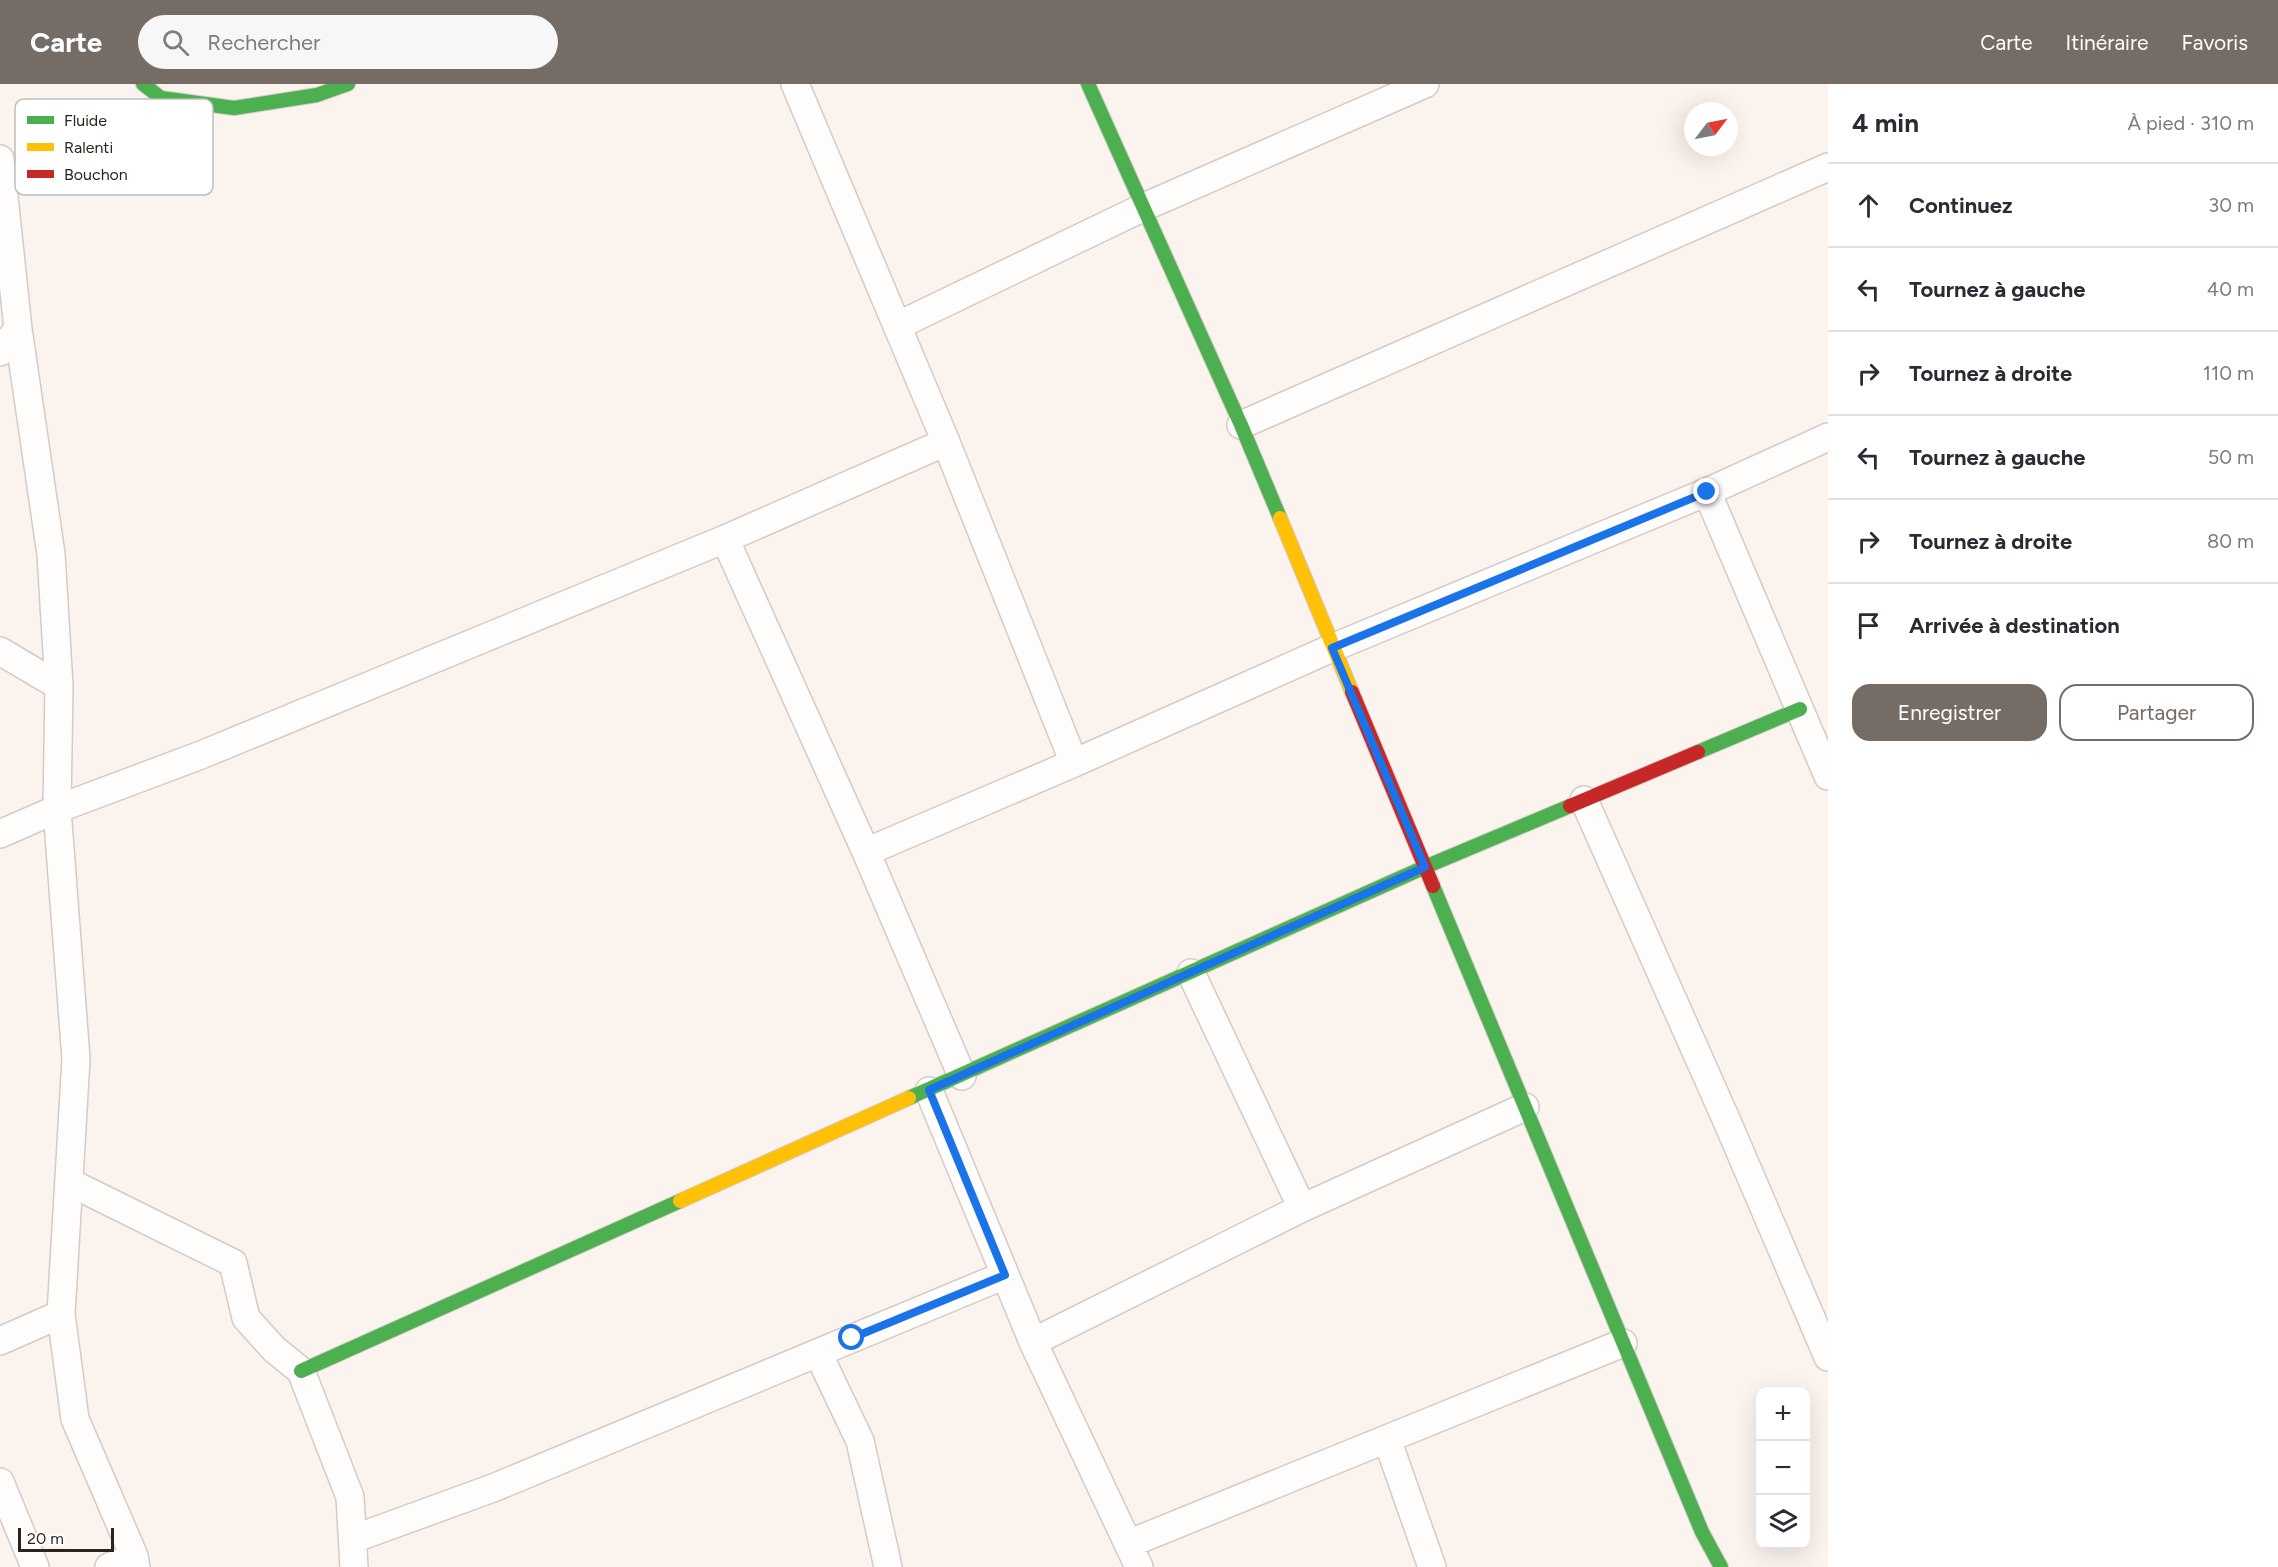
<!DOCTYPE html>
<html lang="fr">
<head>
<meta charset="utf-8">
<style>
  :root { --surface:#fff; --page:#f7f7f7; --text:#2b2b33; --muted:#7c7c81; --line:#e1e1e2; --accent:#756c66 }
  body { margin:0; font-family:Figtree,sans-serif; background:var(--page); color:var(--text) }
  .controls { position:absolute; right:18px; bottom:18px; display:grid; overflow:hidden; border-radius:12px; box-shadow:0 6px 24px #0002 }
  .controls button { width:54px; height:54px; display:grid; place-items:center; padding:0; border:0; border-bottom:2px solid var(--line); background:var(--surface); color:var(--text); font:30px sans-serif }
  .compass { position:absolute; left:1684px; top:18px; width:54px; height:54px; border-radius:50%; background:var(--surface); box-shadow:0 6px 24px #0002; rotate:58deg }
  .scale { position:absolute; left:18px; bottom:15px; width:96px; box-sizing:border-box; padding-left:6px; border:3px solid #2e231c; border-top:0; font-size:16px; line-height:21px; white-space:nowrap; color:#2e231c; -webkit-text-stroke:4px #fff; paint-order:stroke }
  .stop { position:absolute; width:18px; height:18px; margin:-14px; border:4px solid #1a73e8; border-radius:50%; background:#fff }
  .stop.end { background:#1a73e8; border-color:#fff; box-shadow:0 2px 6px #0008 }
  .list { margin:0; padding:0; list-style:none }
  h2 { display:flex; justify-content:space-between; align-items:center; height:78px; margin:0; padding:0 24px; font-size:26px }
  h2 small { font-size:20px; font-weight:400; color:var(--muted) }
  .list li { display:grid; grid-template-columns:39px 1fr auto; gap:18px; align-items:center; box-sizing:border-box; height:84px; padding:0 24px; border-top:2px solid var(--line) }
  .list b { display:block; font-size:22px; white-space:nowrap }
  .list em { font-size:20px; font-style:normal; color:var(--muted) }
  .actions { display:flex; gap:12px; padding:18px 24px }
  .actions a { flex:1; padding:14px 0; border:2px solid var(--accent); border-radius:18px; text-align:center; font-size:21px; color:var(--accent) }
  .actions .main { background:var(--accent); color:#fff }
  .icon { flex:none; width:33px; height:33px; fill:none; stroke:currentColor; stroke-width:2; stroke-linecap:round; stroke-linejoin:round }
  .map { position:relative; flex:none; width:1828px; height:1483px; overflow:hidden }
  header { display:flex; align-items:center; gap:36px; box-sizing:border-box; height:84px; padding:0 30px; background:var(--accent); color:#fff }
  header strong { font-size:28px }
  nav { display:flex; gap:33px; margin-inline-start:auto; font-size:21px }
  .search { width:420px; height:54px; background:var(--page); display:flex; align-items:center; gap:15px; box-sizing:border-box; padding:0 21px; border-radius:33px; color:var(--muted); font-size:22px }
  main { display:flex }
  aside { flex:1; background:var(--surface) }
  .map>svg:first-child { display:block }
  .lines { fill:none; stroke-linecap:round; stroke-linejoin:round }
  .street-casing { stroke:#d4cbc6; stroke-width:30 }
  .fast-casing { stroke:#d4cbc6; stroke-width:16 }
  .slow-casing { stroke:#d4cbc6; stroke-width:16 }
  .jam-casing { stroke:#d4cbc6; stroke-width:16 }
  .street { stroke:#fefdfc; stroke-width:27 }
  .fast { stroke:#4caf50; stroke-width:14 }
  .slow { stroke:#ffc107; stroke-width:14 }
  .jam { stroke:#c62828; stroke-width:14 }
  .route { stroke:#1a73e8; stroke-width:8 }
  .key { fill:#fff; stroke:#c0bdbb; stroke-width:1.5 }
  .key-label { font-size:16px; fill:#2e231c }
</style>
</head>
<body>
<header>
<strong>Carte</strong>
<div class="search"><svg class="icon" aria-label="search" viewBox="0 0 24 24"><circle cx="10" cy="10" r="6"/><path d="M15 15l6 6"/></svg>Rechercher</div>
<nav><a>Carte</a><a>Itinéraire</a><a>Favoris</a></nav>
</header>
<main>
<div class="map">
<svg width="1828" height="1483" viewBox="0 0 1828 1483">
  <rect width="100%" height="100%" fill="#faf3ee"/>
  <g class="lines">
    <defs>
      <path id="street" d="M 795,0 L 946,358 L 1074,679 L 866,768
        M 0,75 L 18,245 L 0,268
        M 897,242 L 1144,123 L 1425,0
        M 18,245 L 51,470 L 59,602 L 57,725 L 76,975 L 61,1230 L 75,1335 L 134,1472 L 136,1483
        M 1241,341 L 1828,83
        M 1707,408 L 1828,692
        M 725,455 L 866,768 L 962,992
        M 0,567 L 59,602
        M 1074,679 L 1332,564 L 1707,408 L 1828,353
        M 1584,716 L 1726,1035 L 1828,1273
        M 0,750 L 57,725 L 201,671 L 725,455 L 946,358
        M 1191,889 L 1302,1124
        M 929,1007 L 1033,1258 L 1139,1483
        M 69,1098 L 233,1179 L 246,1234 L 274,1265 L 301,1287 L 350,1413 L 354,1483
        M 0,1257 L 61,1230
        M 1033,1258 L 1302,1124 L 1525,1023
        M 818,1269 L 860,1357 L 888,1483
        M 1387,1355 L 1432,1483
        M 0,1398 L 35,1483
        M 353,1455 L 493,1404 L 1005,1191
        M 1128,1460 L 1623,1259
        M 109,1483 L 134,1472"/>
      <path id="fast" d="M 143,0 L 161,14 L 234,24 L 317,11 L 348,0
        M 1088,0 L 1241,341 L 1280,434
        M 1698,668 L 1800,625
        M 1433,802 L 1702,1448 L 1721,1483
        M 909,1014 L 1425,783 L 1570,722
        M 301,1287 L 680,1117"/>
      <path id="slow" d="M 1280,434 L 1352,608
        M 680,1117 L 909,1014"/>
      <path id="jam" d="M 1352,608 L 1433,802
        M 1570,722 L 1698,668"/>
    </defs>
    <use href="#street" class="street-casing"/>
    <use href="#fast" class="fast-casing"/>
    <use href="#slow" class="slow-casing"/>
    <use href="#jam" class="jam-casing"/>
    <use href="#street" class="street"/>
    <use href="#fast" class="fast"/>
    <use href="#slow" class="slow"/>
    <use href="#jam" class="jam"/>
  </g>
  <g class="lines">
    <path class="route" d="M 852,1254 L 1005,1191 L 929,1006 L 1425,783 L 1332,564 L 1707,408"/>
  </g>
  <rect x="15" y="15" width="198" height="96" rx="9" class="key"/>
  <rect x="27" y="32" width="27" height="8" fill="#4caf50"/>
  <rect x="27" y="59" width="27" height="8" fill="#ffc107"/>
  <rect x="27" y="86" width="27" height="8" fill="#c62828"/>
  <g class="key-label">
    <text x="64" y="42">Fluide</text>
    <text x="64" y="69">Ralenti</text>
    <text x="64" y="96">Bouchon</text>
  </g>
</svg>
<div class="controls">
<button>+</button>
<button>−</button>
<button><svg class="icon" aria-label="layers" viewBox="0 0 24 24"><path d="M12 4l9 5-9 5-9-5zM3 14l9 5 9-5"/></svg></button>
</div>
<svg class="compass" viewBox="-18 -18 36 36"><path d="M0-13l5 13h-10z" fill="#e53935"/><path d="M0 13l5-13h-10z" fill="#7c7c81"/></svg>
<div class="scale">20 m</div>
<div class="stop" style="left:852px;top:1254px"></div>
<div class="stop end" style="left:1707px;top:408px"></div>
</div>
<aside>
<h2>4 min<small>À pied · 310 m</small></h2>
<ul class="list">
<li><svg class="icon" aria-label="ahead" viewBox="0 0 24 24"><path d="M12 20V5M6 11l6-6 6 6"/></svg><div><b>Continuez</b></div><em>30 m</em></li>
<li><svg class="icon" aria-label="left" viewBox="0 0 24 24"><path d="M17 20v-9H6M10 6l-5 5 5 5"/></svg><div><b>Tournez à gauche</b></div><em>40 m</em></li>
<li><svg class="icon" aria-label="right" viewBox="0 0 24 24"><path d="M7 20v-9h11M14 6l5 5-5 5"/></svg><div><b>Tournez à droite</b></div><em>110 m</em></li>
<li><svg class="icon" aria-label="left" viewBox="0 0 24 24"><path d="M17 20v-9H6M10 6l-5 5 5 5"/></svg><div><b>Tournez à gauche</b></div><em>50 m</em></li>
<li><svg class="icon" aria-label="right" viewBox="0 0 24 24"><path d="M7 20v-9h11M14 6l5 5-5 5"/></svg><div><b>Tournez à droite</b></div><em>80 m</em></li>
<li><svg class="icon" aria-label="arrive" viewBox="0 0 24 24"><path d="M6 21V4h12l-3 4 3 4H6"/></svg><div><b>Arrivée à destination</b></div></li>
</ul>
<div class="actions"><a class="main">Enregistrer</a><a>Partager</a></div>
</aside>
</main>
</body>
</html>
